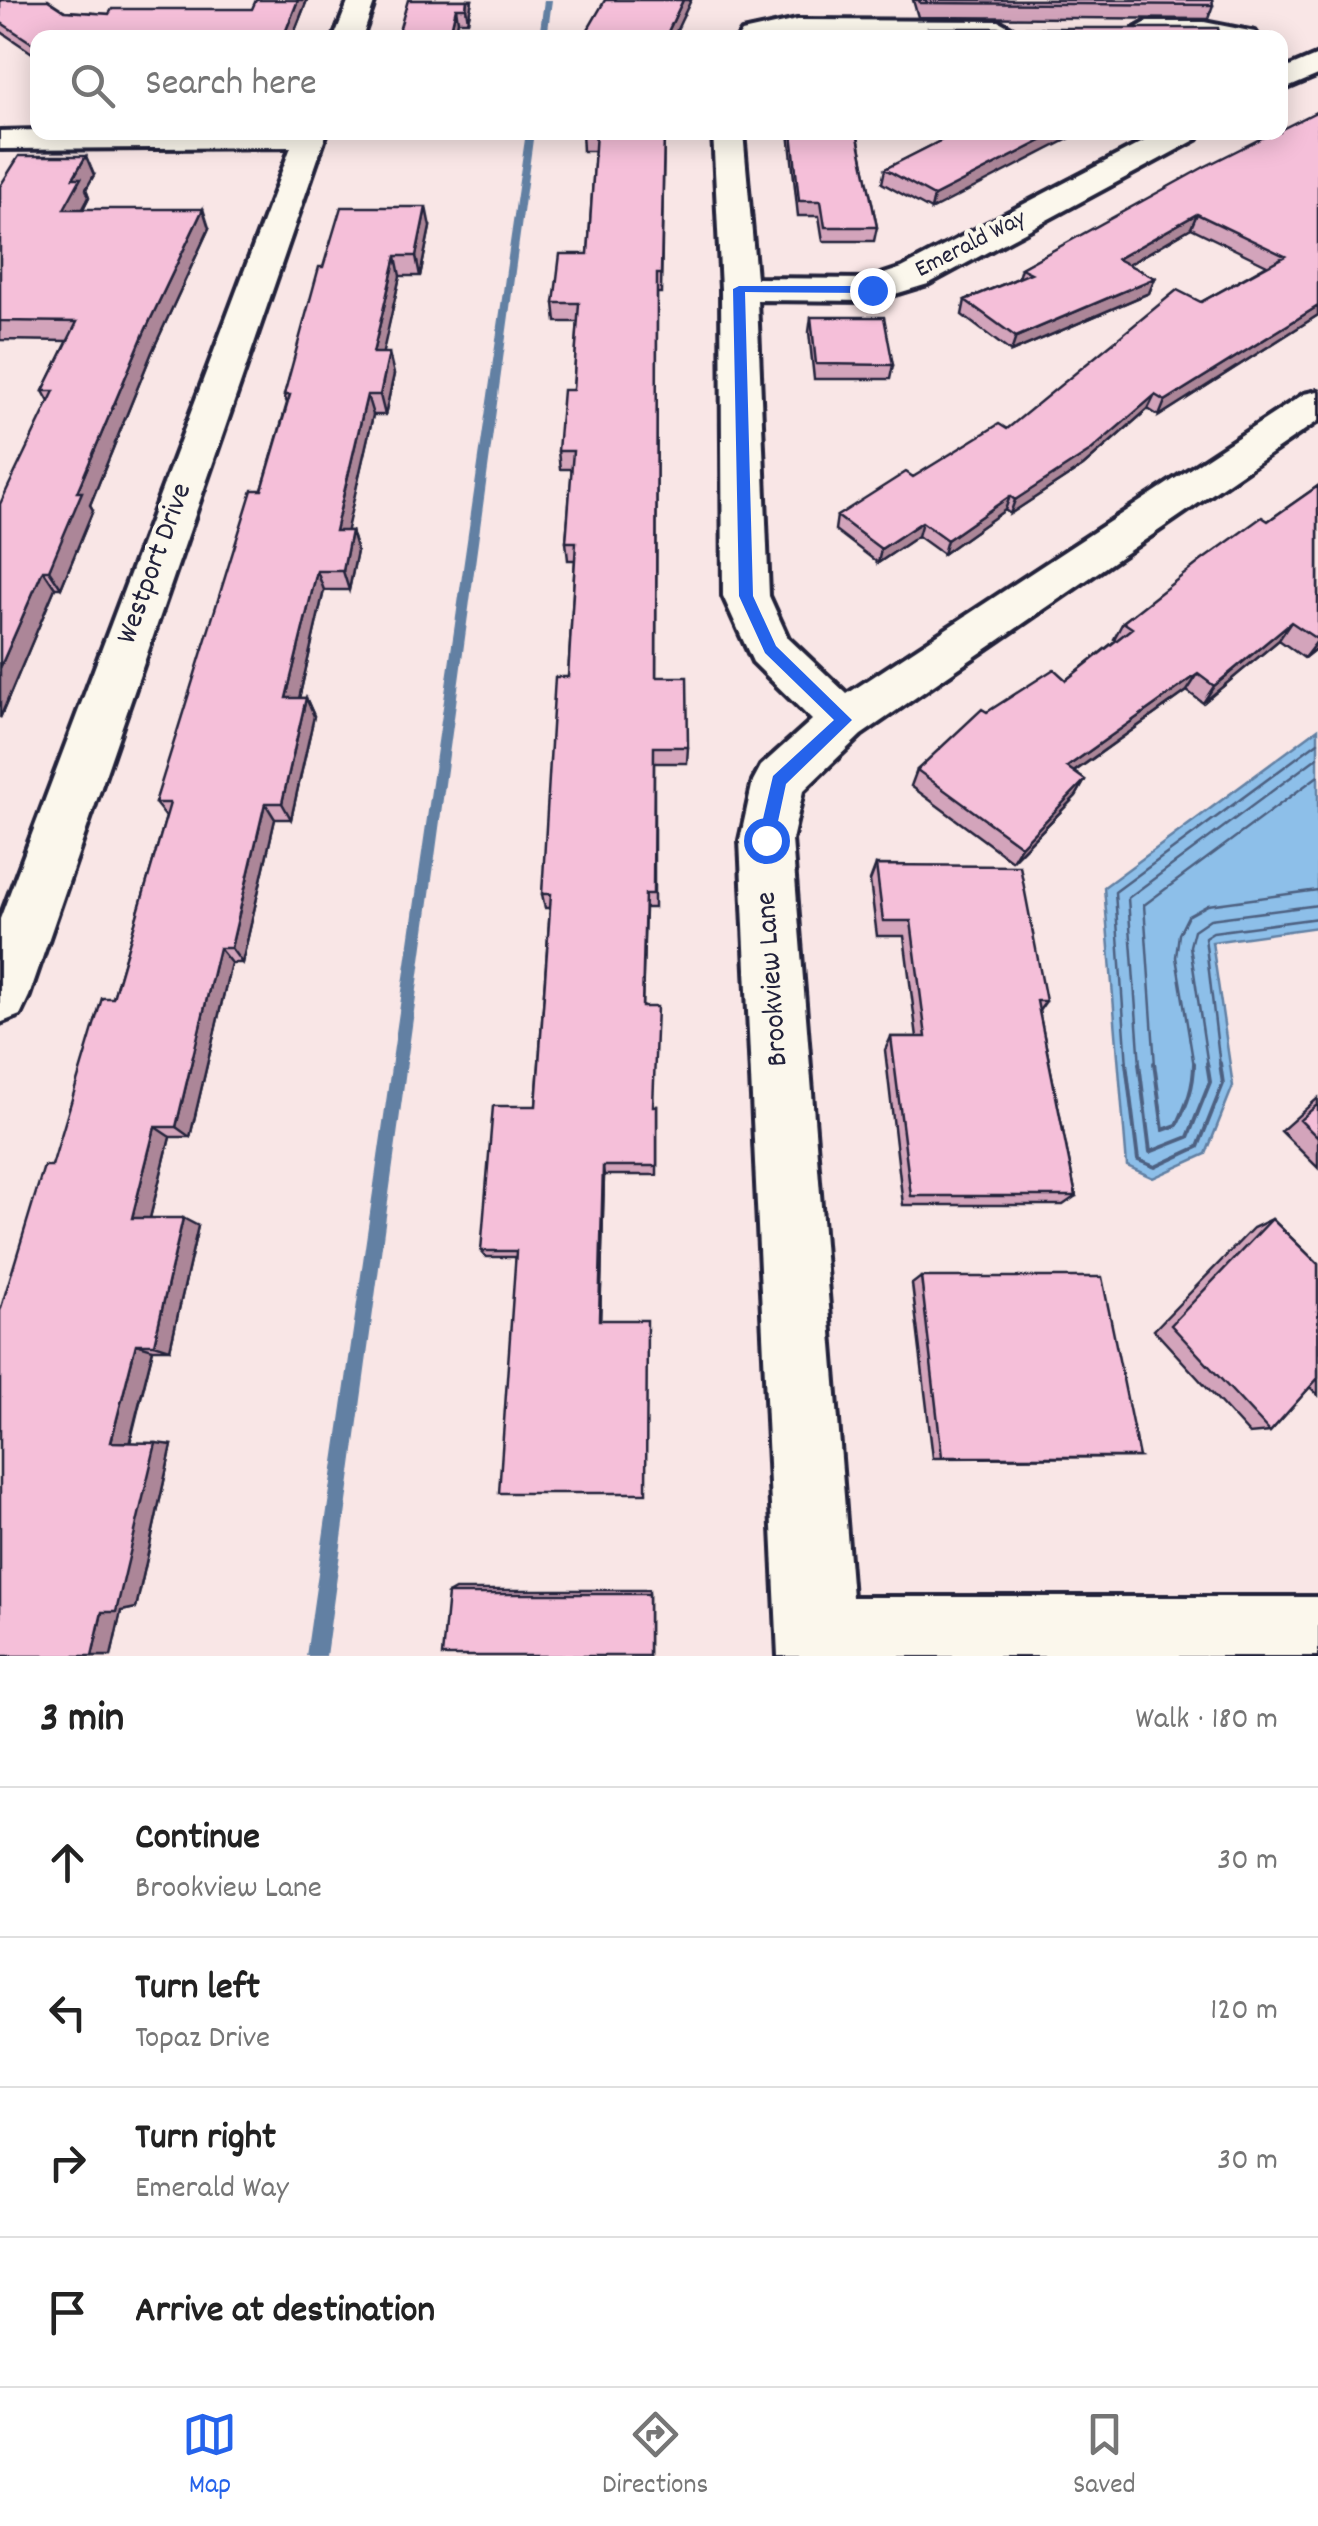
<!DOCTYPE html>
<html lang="en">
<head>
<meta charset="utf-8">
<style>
  :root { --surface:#fff; --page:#f6f6f6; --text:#222; --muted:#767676; --line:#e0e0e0; --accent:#2563eb }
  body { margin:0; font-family:Dekko,sans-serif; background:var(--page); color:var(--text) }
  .stop { position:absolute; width:30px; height:30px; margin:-22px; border:8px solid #2563eb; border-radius:50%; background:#fff }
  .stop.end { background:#2563eb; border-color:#fff; box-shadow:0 2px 10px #0008 }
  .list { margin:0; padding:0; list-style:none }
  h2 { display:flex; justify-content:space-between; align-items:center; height:130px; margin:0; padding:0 40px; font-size:42px }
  h2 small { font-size:32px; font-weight:400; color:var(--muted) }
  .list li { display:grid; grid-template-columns:65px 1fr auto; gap:30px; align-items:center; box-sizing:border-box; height:150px; padding:0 40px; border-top:2px solid var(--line) }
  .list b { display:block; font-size:38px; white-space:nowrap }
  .list p { margin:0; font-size:32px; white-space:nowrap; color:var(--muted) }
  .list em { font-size:32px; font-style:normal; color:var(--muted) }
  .icon { flex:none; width:55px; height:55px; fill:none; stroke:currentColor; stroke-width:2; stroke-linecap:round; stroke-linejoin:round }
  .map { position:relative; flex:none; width:1318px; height:1656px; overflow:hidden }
  .search { position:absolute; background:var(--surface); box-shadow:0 5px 25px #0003; left:30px; right:30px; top:30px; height:110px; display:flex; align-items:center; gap:25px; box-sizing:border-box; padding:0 35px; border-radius:20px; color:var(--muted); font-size:38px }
  .sheet { height:730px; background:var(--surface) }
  nav { display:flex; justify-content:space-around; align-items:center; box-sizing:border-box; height:140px; border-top:2px solid var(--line); background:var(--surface); font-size:28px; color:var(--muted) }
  nav a { display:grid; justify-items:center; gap:5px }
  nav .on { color:var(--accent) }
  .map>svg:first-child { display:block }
  .water { fill:#8dbfe9; stroke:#6280a3; stroke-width:2.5 }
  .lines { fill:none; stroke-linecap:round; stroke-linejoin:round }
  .shore-far1 { stroke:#4d6181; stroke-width:2.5 }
  .shore { stroke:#4d6181; stroke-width:4 }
  .stream { fill:#6280a3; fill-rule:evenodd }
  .minor-casing { stroke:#22223b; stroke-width:8 }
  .minor { fill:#fbf7ec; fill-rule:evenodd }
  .wall { fill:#d3a4bb; stroke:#22223b; stroke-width:2.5 }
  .shaded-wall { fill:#ac8698; stroke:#22223b; stroke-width:2.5 }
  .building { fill:#f5bfd9; stroke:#22223b; stroke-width:2.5 }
  .route { fill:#2563eb }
  .labels { text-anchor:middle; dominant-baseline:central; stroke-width:8; stroke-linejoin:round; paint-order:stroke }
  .far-street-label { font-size:25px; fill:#22223b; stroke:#fbf7ec }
  .street-label { font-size:30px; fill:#22223b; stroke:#fbf7ec }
</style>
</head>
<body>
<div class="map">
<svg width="1318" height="1656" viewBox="0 0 1318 1656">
  <rect width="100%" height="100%" fill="#f9e6e6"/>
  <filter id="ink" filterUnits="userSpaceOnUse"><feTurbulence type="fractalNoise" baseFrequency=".01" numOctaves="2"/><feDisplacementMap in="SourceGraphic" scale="20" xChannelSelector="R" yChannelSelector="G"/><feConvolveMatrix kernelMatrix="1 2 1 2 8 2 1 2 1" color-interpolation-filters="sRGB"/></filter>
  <g filter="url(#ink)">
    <path class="water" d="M 1318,729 L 1318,927 L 1212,942 L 1233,1086 L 1206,1154 L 1153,1178 L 1127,1166 L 1104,887 Z"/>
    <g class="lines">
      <path class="shore-far1" d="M 1127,1066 L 1115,892 L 1318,742
        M 1140,1066 L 1128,898 L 1318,757
        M 1155,1066 L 1144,905 L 1318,776
        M 1194,1066 L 1176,957 L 1179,934 L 1188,916 L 1208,905 L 1318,890
        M 1208,1066 L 1190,946 L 1194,930 L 1210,919 L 1318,905
        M 1220,1066 L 1205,937 L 1213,932 L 1318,918"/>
      <path class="shore" d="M 1126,1063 L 1138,1160 L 1155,1167 L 1198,1147 L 1223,1084 L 1220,1063
        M 1139,1063 L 1150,1152 L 1188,1137 L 1210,1082 L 1207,1063
        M 1154,1063 L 1163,1130 L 1177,1125 C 1187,1104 1194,1087 1194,1063"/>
      <path class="stream" d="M 544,0 L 552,0 L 547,38 L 539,38 Z
        M 526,132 L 534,132 L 326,1656 L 306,1656 Z"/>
      <defs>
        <path id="minor" d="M 349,0 L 375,0 L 362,38 L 334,38 Z
          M 797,20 L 999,21 L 1013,29 L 999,37 L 738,38 L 742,32 Z
          M 1147,22 L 1204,22 L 1255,32 L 1259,38 L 1137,36 L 1133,30 Z
          M 1318,55 L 1318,75 L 1280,91 L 1280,71 Z
          M 38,130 L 327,132 L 29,996 L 20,1015 L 0,1023 L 0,919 L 291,147 L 0,149 L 0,131 Z
          M 713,132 L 743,132 L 756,278 L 869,279 L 902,268 L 1162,132 L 1201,132 L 1197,139 L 928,284 L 872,301 L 757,300 L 769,596 L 788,638 L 847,694 L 1304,394 L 1318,391 L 1318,421 L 861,735 L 803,791 L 792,840 L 852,1597 L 1318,1597 L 1318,1656 L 778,1656 L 740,840 L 753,781 L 761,766 L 812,720 L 753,662 L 723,596 L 721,289 Z"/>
      </defs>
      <use href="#minor" class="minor-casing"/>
      <use href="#minor" class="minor"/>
    </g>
    <path class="wall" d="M 0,0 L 65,11 L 109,14 L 252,9 L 307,0 L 292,38 L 38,38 L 38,57 L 0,31 Z
      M 408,0 L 472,0 L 468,21 L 458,21 Z
      M 913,0 L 1212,0 L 1213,5 L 1208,19 L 918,17 Z
      M 582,132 L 664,132 L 661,293 L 657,293 L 656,677 L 688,747 L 687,763 L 654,763 L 654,908 L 645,908 L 642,1007 L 654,1106 L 657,1106 L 657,1175 L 604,1175 L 600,1320 L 646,1493 L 515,1257 L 486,1257 L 481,1251 L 536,1106 L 550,908 L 545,908 L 542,894 L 568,677 L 575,560 L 568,560 L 566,542 L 572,469 L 560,469 L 558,451 L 573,390 L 578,322 L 556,322 L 554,303 L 588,254 L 595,151 L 583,151 Z
      M 789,132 L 857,132 L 877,227 L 874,241 L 823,241 L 819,216 L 798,216 Z
      M 958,132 L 931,210 L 882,183 L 885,169 Z
      M 1274,132 L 1318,315 L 1159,416 L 1148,409 L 1083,466 L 1010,514 L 1005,510 L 943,554 L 918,536 L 878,563 L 835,530 L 837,516 L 1007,429 L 1201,302 L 1267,265 L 1191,228 L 1128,265 L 1155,278 L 1149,293 L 1011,352 L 962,315 L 965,300 L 1018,278 L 1021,268 Z
      M 94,175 L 86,189 L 89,197 L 83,209 L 209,228 L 152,352 L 90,505 L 93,510 L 61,588 L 55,588 L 0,718 L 49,402 L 43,391 L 68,341 L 0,340 L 0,186 Z
      M 430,227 L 420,276 L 400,276 L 382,353 L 394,374 L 385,415 L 373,415 L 346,531 L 351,531 L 357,551 L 349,590 L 324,590 L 299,698 L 306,698 L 314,716 L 291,819 L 275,819 L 242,963 L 231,963 L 190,1137 L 170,1137 L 150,1218 L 198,1226 L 170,1349 L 153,1349 L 130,1443 L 172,1445 L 136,1608 L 121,1611 L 111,1656 L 0,1656 L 52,1166 L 113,998 L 166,817 L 155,803 L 262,490 L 287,403 L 284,395 L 323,267 Z
      M 811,317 L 893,365 L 890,379 L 814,379 L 809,332 Z
      M 1318,486 L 1318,647 L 1304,658 L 1279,640 L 1203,703 L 1187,691 L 1074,772 L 1085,780 L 1076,796 L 1012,861 L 911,786 L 917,770 L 987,712 L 1066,680 L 1116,640 L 1114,639 L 1123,622 Z
      M 876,865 L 1046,1001 L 1039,1011 L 1076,1196 L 1063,1205 L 903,1205 L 885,1050 L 891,1037 L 917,1037 L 904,936 L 877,936 L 870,881 Z
      M 1318,1098 L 1318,1168 L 1281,1131 Z
      M 1272,1219 L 1318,1264 L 1318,1395 L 1310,1387 L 1270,1432 L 1249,1434 L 1154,1330 L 1253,1228 Z
      M 921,1277 L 1139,1457 L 933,1458 L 912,1284 Z
      M 455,1590 L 649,1590 L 649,1656 L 448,1594 Z"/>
    <path class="shaded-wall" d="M 298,0 L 307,0 L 292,38 L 283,38 Z
      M 467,0 L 472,0 L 468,21 L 466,8 Z
      M 683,0 L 691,0 L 673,38 L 665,38 Z
      M 456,8 L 458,21 L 455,38 L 449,38 Z
      M 1059,132 L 1082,132 L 931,210 L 934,196 Z
      M 86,156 L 94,175 L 86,189 L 89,197 L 73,228 L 64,209 L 73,178 Z
      M 426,207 L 430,227 L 420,276 L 416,256 Z
      M 203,209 L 209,228 L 152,352 L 90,505 L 93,510 L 61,588 L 49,570 L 77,492 L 144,333 Z
      M 1197,214 L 1191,228 L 1112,274 L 1117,259 Z
      M 396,256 L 400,276 L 378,374 L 373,353 Z
      M 1155,278 L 1149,293 L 1011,352 L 1016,337 Z
      M 1318,306 L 1318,315 L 1159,416 L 1165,401 Z
      M 389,353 L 394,374 L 385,415 L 380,395 Z
      M 367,395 L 373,415 L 342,551 L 335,531 Z
      M 1155,395 L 1148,409 L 1083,466 L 1010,514 L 1015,500 Z
      M 1010,496 L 1005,510 L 943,554 L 947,540 Z
      M 922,522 L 918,536 L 878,563 L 881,549 Z
      M 351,531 L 357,551 L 349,590 L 343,571 Z
      M 43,570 L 55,588 L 0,718 L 0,668 Z
      M 317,571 L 324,590 L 295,716 L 286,698 Z
      M 1291,622 L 1279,640 L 1203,703 L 1214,686 Z
      M 1318,640 L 1318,647 L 1304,658 Z
      M 1198,674 L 1187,691 L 1058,783 L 1067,767 Z
      M 306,698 L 314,716 L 291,819 L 282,803 Z
      M 1085,780 L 1076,796 L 1012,861 L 1021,846 Z
      M 265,803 L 275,819 L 242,963 L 231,948 Z
      M 219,948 L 231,963 L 190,1137 L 176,1127 Z
      M 155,1127 L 170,1137 L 148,1226 L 132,1218 Z
      M 603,1166 L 604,1175 L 600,1325 L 599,1320 Z
      M 183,1218 L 198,1226 L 170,1349 L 154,1344 Z
      M 136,1344 L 153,1349 L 129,1444 L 111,1442 Z
      M 156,1443 L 172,1445 L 136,1608 L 121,1611 L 111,1656 L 92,1656 L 102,1612 Z"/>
    <path class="building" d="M 0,0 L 48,0 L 65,11 L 109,14 L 112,9 L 252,9 L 256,0 L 298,0 L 283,38 L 38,38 L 38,47 L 0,22 Z
      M 408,0 L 467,0 L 466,8 L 456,8 L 449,38 L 397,38 Z
      M 605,0 L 683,0 L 665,38 L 583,38 Z
      M 919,0 L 1212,0 L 1213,5 L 920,3 Z
      M 928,28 L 1218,28 L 1220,38 L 930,38 Z
      M 1318,111 L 1318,306 L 1165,401 L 1155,395 L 1089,452 L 1015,500 L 1010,496 L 947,540 L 922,522 L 881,549 L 837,516 L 906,472 L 913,477 L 999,424 L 1007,429 L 1177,290 L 1201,302 L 1285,256 L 1197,214 L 1117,259 L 1155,278 L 1016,337 L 965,300 L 1031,273 L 1021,268 L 1204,167 L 1274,132 L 1280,132 L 1280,130 Z
      M 596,132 L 664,132 L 661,274 L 657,274 L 656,677 L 687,677 L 688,747 L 654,747 L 653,894 L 645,894 L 642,1007 L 657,1007 L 653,1106 L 657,1106 L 657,1166 L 603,1166 L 599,1320 L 647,1320 L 646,1493 L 499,1493 L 516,1251 L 481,1251 L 493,1106 L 536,1106 L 551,894 L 542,894 L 555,677 L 568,677 L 576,542 L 566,542 L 573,451 L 558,451 L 563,390 L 573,390 L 579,303 L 554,303 L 560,254 L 588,254 Z
      M 792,132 L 857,132 L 877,227 L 825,227 L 821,201 L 799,201 Z
      M 958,132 L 1059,132 L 934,196 L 885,169 Z
      M 19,156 L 86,156 L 73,178 L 81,178 L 64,209 L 203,209 L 144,333 L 77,492 L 82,492 L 49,570 L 43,570 L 0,668 L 0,504 L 54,391 L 43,391 L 77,322 L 0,321 L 0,186 Z
      M 341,207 L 426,207 L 416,256 L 396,256 L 373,353 L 389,353 L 380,395 L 367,395 L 335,531 L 351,531 L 343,571 L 317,571 L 286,698 L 306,698 L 282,803 L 265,803 L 231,948 L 219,948 L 176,1127 L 155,1127 L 132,1218 L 183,1218 L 154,1344 L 136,1344 L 111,1442 L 156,1443 L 116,1612 L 102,1612 L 92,1656 L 0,1656 L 0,1311 L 44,1166 L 52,1166 L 102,998 L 113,998 L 170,803 L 155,803 L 252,490 L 262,490 L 290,395 L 284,395 L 319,267 L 323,267 Z
      M 811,317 L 884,317 L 893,365 L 816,364 Z
      M 1318,486 L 1318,640 L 1291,622 L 1214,686 L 1198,674 L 1067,767 L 1085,780 L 1021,846 L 917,770 L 982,709 L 987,712 L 1054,669 L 1066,680 L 1132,628 L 1123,622 L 1201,561 L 1262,517 L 1268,521 Z
      M 876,865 L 1020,866 L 1046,1001 L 1037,1001 L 1076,1196 L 911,1196 L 891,1037 L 926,1037 L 911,921 L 883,921 Z
      M 1318,1104 L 1318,1138 L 1300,1120 Z
      M 1272,1219 L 1318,1264 L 1318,1378 L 1270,1432 L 1171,1325 Z
      M 921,1277 L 1102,1277 L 1139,1457 L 942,1457 Z
      M 448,1594 L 649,1594 L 649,1656 L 442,1656 Z"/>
  </g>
  <path class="route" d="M 739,286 L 872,286 L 878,290 L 872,293 L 745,292 L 753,596 L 776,646 L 852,720 L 786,784 L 774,840 L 766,847 L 758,840 L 773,776 L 834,720 L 765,653 L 739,596 L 733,289 Z"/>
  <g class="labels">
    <g class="far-street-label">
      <text transform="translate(971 245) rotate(-27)">Emerald Way</text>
    </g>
    <g class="street-label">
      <text transform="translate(156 564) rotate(-70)">Westport Drive</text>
      <text transform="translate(774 979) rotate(-94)">Brookview Lane</text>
    </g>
  </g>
</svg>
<div class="stop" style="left:766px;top:840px"></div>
<div class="stop end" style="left:872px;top:290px"></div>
<div class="search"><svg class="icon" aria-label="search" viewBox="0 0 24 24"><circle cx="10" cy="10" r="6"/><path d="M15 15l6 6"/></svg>Search here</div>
</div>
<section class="sheet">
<h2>3 min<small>Walk · 180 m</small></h2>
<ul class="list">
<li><svg class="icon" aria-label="ahead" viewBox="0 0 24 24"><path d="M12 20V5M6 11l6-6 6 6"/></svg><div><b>Continue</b><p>Brookview Lane</p></div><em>30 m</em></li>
<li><svg class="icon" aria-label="left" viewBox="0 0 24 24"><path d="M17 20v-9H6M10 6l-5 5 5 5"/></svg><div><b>Turn left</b><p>Topaz Drive</p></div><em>120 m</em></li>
<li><svg class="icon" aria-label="right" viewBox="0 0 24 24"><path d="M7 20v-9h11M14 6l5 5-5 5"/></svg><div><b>Turn right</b><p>Emerald Way</p></div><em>30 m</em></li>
<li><svg class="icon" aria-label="arrive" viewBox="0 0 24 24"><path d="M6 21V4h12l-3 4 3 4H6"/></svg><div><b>Arrive at destination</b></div></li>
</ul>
</section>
<nav>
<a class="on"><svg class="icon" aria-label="map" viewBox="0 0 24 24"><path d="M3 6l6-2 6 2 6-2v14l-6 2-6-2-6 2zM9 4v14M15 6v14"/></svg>Map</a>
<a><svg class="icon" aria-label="directions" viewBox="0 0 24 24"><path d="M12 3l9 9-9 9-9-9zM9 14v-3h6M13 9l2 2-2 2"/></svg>Directions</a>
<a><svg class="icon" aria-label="saved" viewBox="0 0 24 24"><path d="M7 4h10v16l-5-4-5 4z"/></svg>Saved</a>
</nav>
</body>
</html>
